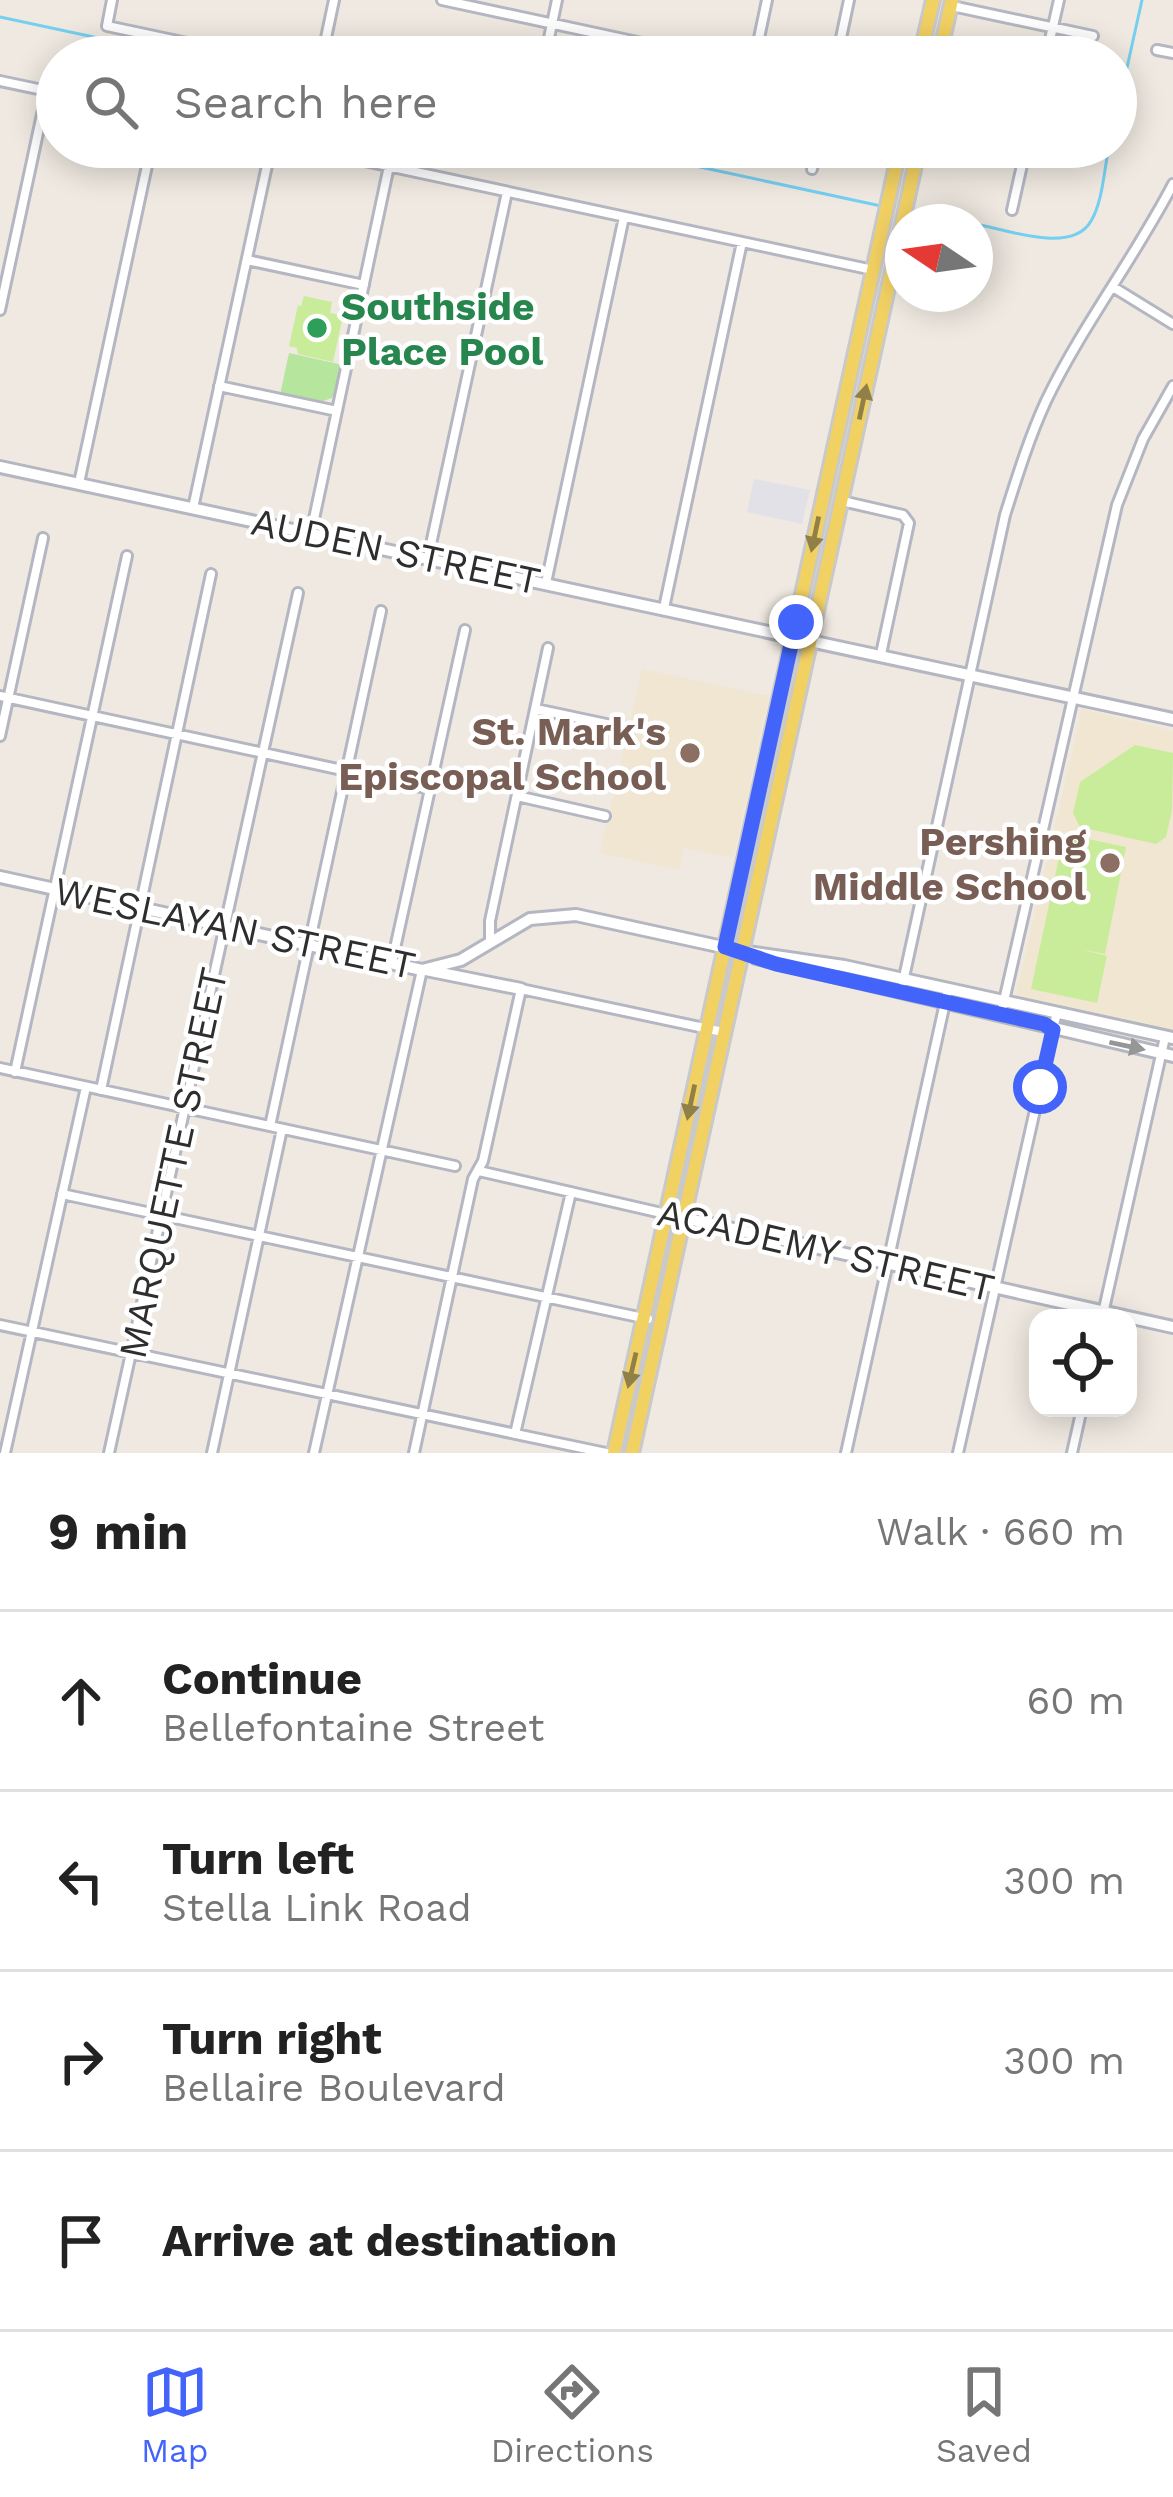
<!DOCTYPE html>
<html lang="en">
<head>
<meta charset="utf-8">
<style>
  :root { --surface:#fff; --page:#f6f6f6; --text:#222; --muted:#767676; --line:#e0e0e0; --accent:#4264fb }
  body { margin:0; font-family:"Work Sans",sans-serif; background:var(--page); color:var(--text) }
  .controls { position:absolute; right:36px; bottom:36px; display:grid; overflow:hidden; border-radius:24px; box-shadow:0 6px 30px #0003 }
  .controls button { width:108px; height:108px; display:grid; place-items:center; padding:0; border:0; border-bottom:3px solid var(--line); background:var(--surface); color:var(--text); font:60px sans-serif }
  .compass { position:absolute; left:885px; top:204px; width:108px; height:108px; border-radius:50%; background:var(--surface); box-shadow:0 6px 30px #0003; rotate:283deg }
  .stop { position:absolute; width:36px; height:36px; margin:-27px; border:9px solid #4264fb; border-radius:50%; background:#fff }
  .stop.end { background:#4264fb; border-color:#fff; box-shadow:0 3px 12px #0008 }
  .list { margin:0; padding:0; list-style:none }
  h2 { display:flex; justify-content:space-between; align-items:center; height:156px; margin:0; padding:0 48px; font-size:51px }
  h2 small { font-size:39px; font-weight:400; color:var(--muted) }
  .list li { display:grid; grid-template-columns:78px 1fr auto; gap:36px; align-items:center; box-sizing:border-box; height:180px; padding:0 48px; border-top:3px solid var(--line) }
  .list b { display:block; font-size:45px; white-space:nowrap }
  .list p { margin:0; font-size:39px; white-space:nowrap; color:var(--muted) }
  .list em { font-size:39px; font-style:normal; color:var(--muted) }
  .icon { flex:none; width:66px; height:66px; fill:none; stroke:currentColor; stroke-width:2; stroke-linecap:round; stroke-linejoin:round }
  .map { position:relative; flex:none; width:1173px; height:1453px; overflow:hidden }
  .search { position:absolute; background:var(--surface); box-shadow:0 6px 30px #0003; left:36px; right:36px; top:36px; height:132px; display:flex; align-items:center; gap:30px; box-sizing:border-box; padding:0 42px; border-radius:66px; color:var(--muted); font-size:45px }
  .sheet { height:876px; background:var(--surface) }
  nav { display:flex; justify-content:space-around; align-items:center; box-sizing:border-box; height:168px; border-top:3px solid var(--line); background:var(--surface); font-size:33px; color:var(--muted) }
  nav a { display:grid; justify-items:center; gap:6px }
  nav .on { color:var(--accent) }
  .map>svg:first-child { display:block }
  .industrial { fill:#e3e1e8 }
  .education { fill:#f0e6d1 }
  .green { fill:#b6e59e }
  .pitch { fill:#c9ec9a }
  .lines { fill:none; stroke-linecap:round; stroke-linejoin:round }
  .stream { stroke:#75cff0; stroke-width:3 }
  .minor-casing { stroke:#b4b7c1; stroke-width:14 }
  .tertiary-casing { stroke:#b4b7c1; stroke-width:16 }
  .secondary-casing { stroke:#b4b7c1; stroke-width:16 }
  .primary-casing { stroke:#c9c9c9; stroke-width:18 }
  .minor { stroke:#fff; stroke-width:8 }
  .tertiary { stroke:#fff; stroke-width:10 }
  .secondary { stroke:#fff; stroke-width:10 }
  .primary { stroke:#f2d163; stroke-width:12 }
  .oneway { fill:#908048 }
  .oneway2 { fill:#969696 }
  .route { stroke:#4264fb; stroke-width:15 }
  .leisure-dot { fill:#2e9e5b; stroke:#fff; stroke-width:4.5 }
  .education-dot { fill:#8d6e63; stroke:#fff; stroke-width:4.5 }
  .labels { text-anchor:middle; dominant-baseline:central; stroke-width:9; stroke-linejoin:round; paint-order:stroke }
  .leisure-label { font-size:39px; font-weight:bold; fill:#27864d; stroke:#fff; text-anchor:start }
  .street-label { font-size:39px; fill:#2e2e2e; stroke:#fff }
  .education-label { font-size:39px; font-weight:bold; fill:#785e54; stroke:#fff; text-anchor:end }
</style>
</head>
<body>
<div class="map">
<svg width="1173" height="1453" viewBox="0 0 1173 1453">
  <rect width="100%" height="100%" fill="#efe9e1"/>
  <path class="industrial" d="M 754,479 L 810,490 L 802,524 L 747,512 Z"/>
  <path class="education" d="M 642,669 L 769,696 L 733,858 L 684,848 L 679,870 L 600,853 Z
    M 1082,709 L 1173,731 L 1173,1029 L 1016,995 Z"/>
  <path class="green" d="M 289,353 L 343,365 L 337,396 L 318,403 L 280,395 Z"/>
  <path class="pitch" d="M 304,296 L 332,302 L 330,313 L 343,316 L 333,362 L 298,354 L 297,348 L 289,346 L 298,305 L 301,306 Z
    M 1135,745 L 1173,753 L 1172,810 L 1166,837 L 1156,844 L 1080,827 L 1073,813 L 1080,782 Z
    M 1064,834 L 1126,847 L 1105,954 L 1079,949 L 1107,956 L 1097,1003 L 1031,989 Z"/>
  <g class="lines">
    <path class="stream" d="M 0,17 L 187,57
      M 1116,117 L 1142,0
      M 607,147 L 881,206
      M 908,211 L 964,222
      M 975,224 C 1005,229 1072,255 1091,221 C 1103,201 1104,169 1109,147"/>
    <defs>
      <path id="minor" d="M 112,0 L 107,26 L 244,55
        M 442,0 L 707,57
        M 952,6 L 1093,36
        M 1157,50 L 1173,53
        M 322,57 L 334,0
        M 545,57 L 557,0
        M 755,57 L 767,0
        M 837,57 L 849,0
        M 1046,57 L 1059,0
        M 0,81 L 57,93
        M 299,147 L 873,270
        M 733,159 L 735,147
        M 812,169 L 817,147
        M 1012,210 L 1026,147
        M 247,260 L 364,285
        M 1113,287 L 1173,324
        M 0,310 L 47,91
        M 219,386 L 337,411
        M 79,483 L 151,147
        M 842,501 L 903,515 L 909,523 L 881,654
        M 193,508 L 271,147
        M 311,533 L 389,166
        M 428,558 L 507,192
        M 546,583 L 624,217
        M 664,608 L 742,242
        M 0,696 L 430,789
        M 536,709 L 625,728
        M 0,736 L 43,538
        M 517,796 L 605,816
        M 490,942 L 490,921 L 548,648
        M 392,962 L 465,630
        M 903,982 L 1005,515 C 1017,477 1029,438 1046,401 C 1082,326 1134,259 1173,184
        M 1001,1014 L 1117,505 L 1143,439 L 1173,386
        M 0,1068 L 455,1166
        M 15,1072 L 127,556
        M 101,1090 L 211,574
        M 270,1126 L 381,611
        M 479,1171 L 666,1214
        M 62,1194 L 648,1319
        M 1102,1318 L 1165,1037
        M 0,1325 L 606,1453
        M 515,1434 L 571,1192
        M 5,1453 L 86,1087
        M 109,1453 L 298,593
        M 212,1453 L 282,1129
        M 314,1453 L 422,970
        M 414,1453 L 473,1179 L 483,1161 L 521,989 L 723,1032
        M 846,1453 L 948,989
        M 958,1453 L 1057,1012
        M 1072,1453 L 1082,1408"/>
      <path id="tertiary" d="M 0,467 L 1173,719
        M 426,970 L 521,989
        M 666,1214 L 1173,1327"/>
      <path id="secondary" d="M 0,877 L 422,970 L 461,960 L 530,919 L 576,915 L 741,951 L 844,966 L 1173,1038
        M 756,958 L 1173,1056"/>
      <path id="primary" d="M 920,57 L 933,0
        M 939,57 L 952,0
        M 614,1453 L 900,147
        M 632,1453 L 919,147"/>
    </defs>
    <use href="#minor" class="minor-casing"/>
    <use href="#tertiary" class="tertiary-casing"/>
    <use href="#secondary" class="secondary-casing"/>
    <use href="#primary" class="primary-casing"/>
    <use href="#minor" class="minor"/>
    <use href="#tertiary" class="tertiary"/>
    <use href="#secondary" class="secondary"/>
    <use href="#primary" class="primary"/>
  </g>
  <defs><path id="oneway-solid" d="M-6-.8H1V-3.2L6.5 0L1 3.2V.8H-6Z" transform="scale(3)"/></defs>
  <g class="oneway">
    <use href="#oneway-solid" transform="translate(863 402) rotate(-78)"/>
    <use href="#oneway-solid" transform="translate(815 534) rotate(102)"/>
    <use href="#oneway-solid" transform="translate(691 1102) rotate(102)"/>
    <use href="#oneway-solid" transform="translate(632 1370) rotate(103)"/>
  </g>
  <use class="oneway2" href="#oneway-solid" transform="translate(1127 1046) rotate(12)"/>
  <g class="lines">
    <path class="route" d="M 796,622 L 725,947 L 776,964 L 1044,1024 L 1053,1030 L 1040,1087"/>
  </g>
  <circle class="leisure-dot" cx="317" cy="328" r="12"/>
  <g class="education-dot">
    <circle cx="690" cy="753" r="12"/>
    <circle cx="1110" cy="863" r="12"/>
  </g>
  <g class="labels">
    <g class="leisure-label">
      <text x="341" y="306">Southside<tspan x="341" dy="45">Place Pool</tspan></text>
    </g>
    <g class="street-label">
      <text transform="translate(396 551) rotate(12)">AUDEN STREET</text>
      <text transform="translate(235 928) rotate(12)">WESLAYAN STREET</text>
      <text transform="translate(173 1163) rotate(-78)">MARQUETTE STREET</text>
      <text transform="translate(826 1250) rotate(13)">ACADEMY STREET</text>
    </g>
    <g class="education-label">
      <text x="666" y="731">St. Mark's<tspan x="666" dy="45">Episcopal School</tspan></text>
      <text x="1086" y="841">Pershing<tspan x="1086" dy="45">Middle School</tspan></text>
    </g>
  </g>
</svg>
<div class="controls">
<button><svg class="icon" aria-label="locate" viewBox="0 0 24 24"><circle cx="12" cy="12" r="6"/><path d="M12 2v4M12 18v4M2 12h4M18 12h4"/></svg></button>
</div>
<svg class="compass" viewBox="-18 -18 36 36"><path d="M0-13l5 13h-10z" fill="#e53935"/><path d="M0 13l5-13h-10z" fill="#767676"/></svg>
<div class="stop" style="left:1040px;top:1087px"></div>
<div class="stop end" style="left:796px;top:622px"></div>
<div class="search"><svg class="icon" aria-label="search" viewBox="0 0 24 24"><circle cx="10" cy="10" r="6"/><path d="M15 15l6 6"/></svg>Search here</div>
</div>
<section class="sheet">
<h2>9 min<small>Walk · 660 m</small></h2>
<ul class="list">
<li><svg class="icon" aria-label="ahead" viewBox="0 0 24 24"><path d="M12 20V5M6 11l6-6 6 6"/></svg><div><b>Continue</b><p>Bellefontaine Street</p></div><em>60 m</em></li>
<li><svg class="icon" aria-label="left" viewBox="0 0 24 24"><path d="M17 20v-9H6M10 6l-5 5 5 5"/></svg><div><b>Turn left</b><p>Stella Link Road</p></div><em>300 m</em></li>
<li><svg class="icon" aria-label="right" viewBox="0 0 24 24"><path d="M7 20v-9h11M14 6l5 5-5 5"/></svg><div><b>Turn right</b><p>Bellaire Boulevard</p></div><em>300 m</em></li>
<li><svg class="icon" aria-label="arrive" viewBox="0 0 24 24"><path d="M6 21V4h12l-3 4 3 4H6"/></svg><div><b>Arrive at destination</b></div></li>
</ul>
</section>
<nav>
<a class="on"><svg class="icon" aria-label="map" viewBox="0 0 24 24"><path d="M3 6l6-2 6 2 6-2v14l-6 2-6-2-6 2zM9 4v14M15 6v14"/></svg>Map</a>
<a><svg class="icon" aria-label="directions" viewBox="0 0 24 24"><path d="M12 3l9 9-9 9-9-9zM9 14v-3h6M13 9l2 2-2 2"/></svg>Directions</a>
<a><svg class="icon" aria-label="saved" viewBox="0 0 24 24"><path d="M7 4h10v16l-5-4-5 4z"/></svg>Saved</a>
</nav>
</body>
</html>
